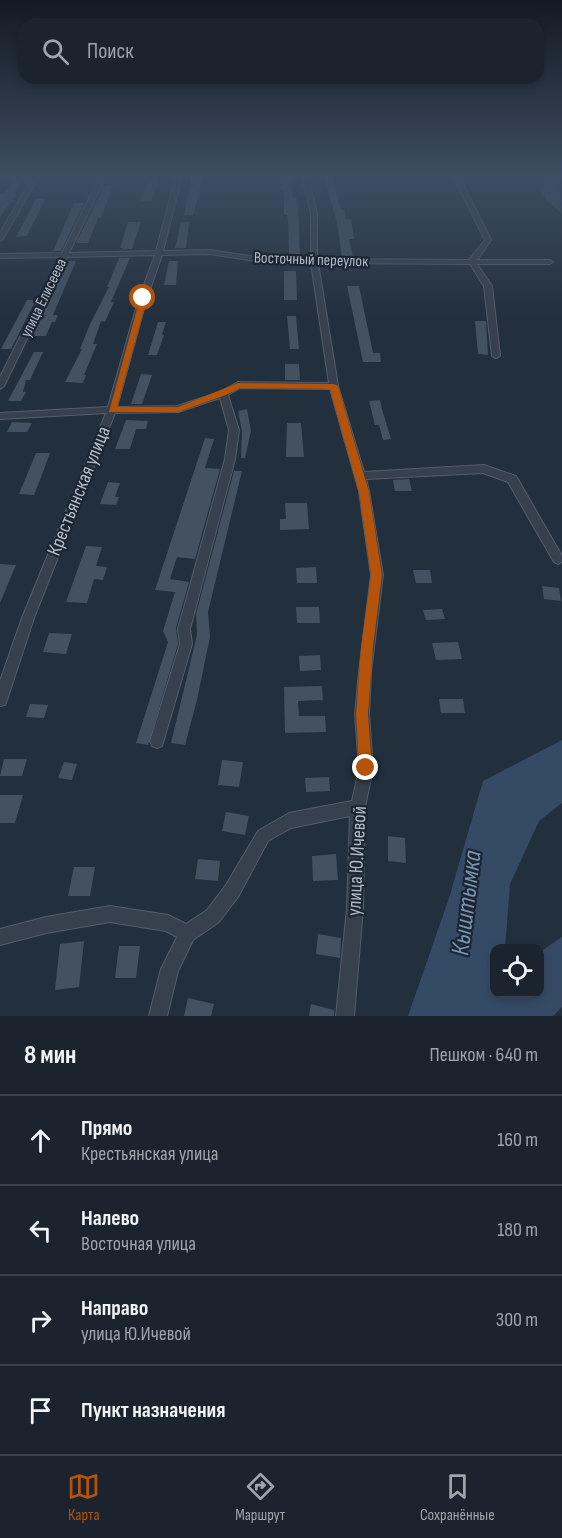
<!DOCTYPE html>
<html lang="ru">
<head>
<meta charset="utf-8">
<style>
  :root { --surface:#1a232e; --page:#272f3a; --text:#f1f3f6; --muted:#9fa4aa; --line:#38404a; --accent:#b45309 }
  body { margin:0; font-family:"Sofia Sans Condensed",sans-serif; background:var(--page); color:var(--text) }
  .controls { position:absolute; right:18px; bottom:18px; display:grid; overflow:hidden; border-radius:12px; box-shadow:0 3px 9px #0003 }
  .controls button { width:54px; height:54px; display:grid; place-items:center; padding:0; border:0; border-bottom:2px solid var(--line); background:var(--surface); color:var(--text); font:30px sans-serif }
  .stop { position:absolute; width:18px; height:18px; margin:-14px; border:4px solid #b45309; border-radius:50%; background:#fff }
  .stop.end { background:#b45309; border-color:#fff; box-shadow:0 2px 6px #0008 }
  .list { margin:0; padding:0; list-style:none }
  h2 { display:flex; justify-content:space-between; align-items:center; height:78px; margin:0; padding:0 24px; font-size:26px }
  h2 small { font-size:20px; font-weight:400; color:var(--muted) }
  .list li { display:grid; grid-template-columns:39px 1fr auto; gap:18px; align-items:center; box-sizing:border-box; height:90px; padding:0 24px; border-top:2px solid var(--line) }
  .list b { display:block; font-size:22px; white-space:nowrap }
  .list p { margin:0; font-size:20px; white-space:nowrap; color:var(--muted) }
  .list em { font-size:20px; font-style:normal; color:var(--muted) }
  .icon { flex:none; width:33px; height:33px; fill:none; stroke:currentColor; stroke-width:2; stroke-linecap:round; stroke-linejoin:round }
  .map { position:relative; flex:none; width:562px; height:1016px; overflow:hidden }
  .search { position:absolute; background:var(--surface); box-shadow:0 3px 9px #0003; left:18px; right:18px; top:18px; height:66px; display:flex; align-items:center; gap:15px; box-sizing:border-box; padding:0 21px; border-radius:18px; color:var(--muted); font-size:22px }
  .sheet { height:438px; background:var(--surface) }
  nav { display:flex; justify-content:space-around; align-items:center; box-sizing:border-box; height:84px; border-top:2px solid var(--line); background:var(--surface); font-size:16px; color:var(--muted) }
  nav a { display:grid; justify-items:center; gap:3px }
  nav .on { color:var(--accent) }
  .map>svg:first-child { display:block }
  .water { fill:#354b65 }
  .building { fill:#435161 }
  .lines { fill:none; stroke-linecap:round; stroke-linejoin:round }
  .minor-casing { stroke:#545e6b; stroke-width:2 }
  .minor { fill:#36414d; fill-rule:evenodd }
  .route { fill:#b45309 }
  .labels { text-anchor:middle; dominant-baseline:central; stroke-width:4.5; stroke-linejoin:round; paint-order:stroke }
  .far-street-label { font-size:16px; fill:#b2bbc8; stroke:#1b2632 }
  .street-label { font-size:20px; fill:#b2bbc8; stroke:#1b2632 }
  .near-water-label { font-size:26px; font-style:italic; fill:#7993b2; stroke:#1b2632 }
</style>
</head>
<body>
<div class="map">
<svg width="562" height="1016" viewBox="0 0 562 1016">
  <rect width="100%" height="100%" fill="#222f3d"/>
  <path class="water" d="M 550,176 L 562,176 L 562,180 L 559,182 L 562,214 L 546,200 L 539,189 L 545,179 Z
    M 562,740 L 562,803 L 539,821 L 510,884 L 505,948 L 494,948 L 494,993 L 540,993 L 540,952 L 562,937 L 562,1007 L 553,1016 L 408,1016 L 449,898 L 483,781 Z"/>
  <path class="building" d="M 192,176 L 202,176 L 198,198 L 193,215 L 184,215 Z
    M 324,176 L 332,176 L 341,210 L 344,210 L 346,219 L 351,219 L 354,239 L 349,239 L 353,257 L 342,257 L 337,223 Z
    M 281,177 L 290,177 L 293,197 L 296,197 L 298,202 L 300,257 L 289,257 L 288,221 L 287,215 L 284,215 L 284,190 L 281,190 Z
    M 16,178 L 23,178 L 13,195 L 16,195 L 0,217 L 0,194 L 3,194 Z
    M 148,180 L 159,180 L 153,195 L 151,201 L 140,201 Z
    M 104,186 L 113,186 L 101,218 L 98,218 L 88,243 L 76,243 Z
    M 36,199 L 45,199 L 27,236 L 16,237 Z
    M 74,203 L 84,203 L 61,251 L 53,251 Z
    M 128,222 L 141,222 L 132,249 L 124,249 L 120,248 Z
    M 181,222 L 189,222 L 186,248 L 175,248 Z
    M 119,258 L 130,258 L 111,302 L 114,302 L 105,322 L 101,321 L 93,344 L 97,344 L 84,375 L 86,375 L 83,383 L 65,382 L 82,349 L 80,349 L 90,324 L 109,287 L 107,287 Z
    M 67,261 L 76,261 L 53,315 L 58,315 L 55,322 L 52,322 L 46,336 L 31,336 Z
    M 169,261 L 178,261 L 176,285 L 164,285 Z
    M 284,271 L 296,271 L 297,300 L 284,300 Z
    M 347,286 L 359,286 L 373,353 L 380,353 L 381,362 L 363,362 Z
    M 27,300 L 36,300 L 11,349 L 1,349 Z
    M 287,316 L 296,316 L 299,349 L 290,349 Z
    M 475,321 L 486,321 L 488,355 L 478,354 Z
    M 158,322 L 166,322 L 162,334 L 164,335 L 157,355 L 148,355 Z
    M 34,352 L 43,352 L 30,380 L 26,380 L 23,392 L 26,392 L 21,401 L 8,401 Z
    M 285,364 L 299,364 L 300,380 L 285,380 Z
    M 141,374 L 152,375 L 142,404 L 131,404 Z
    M 380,400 L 382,409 L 391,439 L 383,440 L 379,425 L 375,425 L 369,401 Z
    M 247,409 L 251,431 L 245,458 L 241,458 L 242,432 L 238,411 Z
    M 126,420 L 148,421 L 146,429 L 136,429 L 130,449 L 115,449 Z
    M 12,422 L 32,423 L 27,432 L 7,432 Z
    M 287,423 L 301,423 L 304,457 L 286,457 Z
    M 205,438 L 214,439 L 205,468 L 220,469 L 195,559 L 177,557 L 170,579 L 189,582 L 176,628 L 178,644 L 148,745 L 136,743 L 168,642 L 163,631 L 175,592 L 155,590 Z
    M 36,453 L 50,453 L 43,472 L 34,495 L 19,494 Z
    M 234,471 L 242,471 L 208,612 L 210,637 L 197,700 L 185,745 L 171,743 L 197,635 L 196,614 Z
    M 409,479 L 412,491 L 395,491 L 393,480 Z
    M 108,482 L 120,483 L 115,497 L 119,497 L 116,505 L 100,504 Z
    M 285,503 L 307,503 L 309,529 L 280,530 L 280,519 L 286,519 Z
    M 86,546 L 102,547 L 96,566 L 107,567 L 103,580 L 94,579 L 87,603 L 66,602 Z
    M 0,564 L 16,565 L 0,603 Z
    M 316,567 L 317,583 L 297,583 L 296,568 Z
    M 413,570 L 430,570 L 432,583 L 416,583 Z
    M 542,586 L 559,588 L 561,601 L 544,599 Z
    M 296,607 L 319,607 L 320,623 L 297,623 Z
    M 442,609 L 445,619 L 426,620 L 423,610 Z
    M 49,633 L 72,634 L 66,654 L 43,652 Z
    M 458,642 L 462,659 L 436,660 L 432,643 Z
    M 320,655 L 321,670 L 300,671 L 299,656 Z
    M 322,686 L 323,700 L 298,701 L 299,716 L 325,716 L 326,732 L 285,733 L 284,687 Z
    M 439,699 L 463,699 L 465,713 L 441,713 Z
    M 30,704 L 48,705 L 44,718 L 26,717 Z
    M 4,759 L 27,759 L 22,776 L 0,776 Z
    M 222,760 L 243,762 L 239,787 L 218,785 Z
    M 64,762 L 77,764 L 72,780 L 58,778 Z
    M 329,777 L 330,791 L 306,792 L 305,778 Z
    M 0,795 L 23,795 L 15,823 L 0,823 Z
    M 226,812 L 249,816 L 245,835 L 222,831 Z
    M 388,836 L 405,838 L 406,863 L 388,861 Z
    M 336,854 L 338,880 L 313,881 L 312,856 Z
    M 198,859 L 220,861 L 218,881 L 195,879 Z
    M 74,867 L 95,867 L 90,896 L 68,896 Z
    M 318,934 L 341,938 L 340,958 L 316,954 Z
    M 84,941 L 79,987 L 55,990 L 60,944 Z
    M 119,946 L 140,946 L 136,978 L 115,978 Z
    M 188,998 L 214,1004 L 211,1016 L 184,1016 Z
    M 311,1004 L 334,1010 L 334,1016 L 309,1016 Z"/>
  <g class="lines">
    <defs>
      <path id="minor" d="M 0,176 L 15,176 L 12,178 L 0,178 Z
        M 33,176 L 39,176 L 3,239 L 0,241 L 0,233 Z
        M 100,176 L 106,176 L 69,253 L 156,251 L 176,176 L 182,176 L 163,251 L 209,250 L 270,259 L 311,259 L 311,214 L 302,176 L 308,176 L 317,214 L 317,259 L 469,260 L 485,240 L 453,176 L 459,176 L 491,240 L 477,260 L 550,260 L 553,262 L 550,264 L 477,264 L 492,286 L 500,356 L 496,358 L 492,356 L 484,286 L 470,264 L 318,263 L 338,386 L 364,472 L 484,465 L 516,476 L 562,556 L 562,562 L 558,564 L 554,562 L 508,482 L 483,473 L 366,479 L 369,491 L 383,575 L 371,672 L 369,714 L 373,769 L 365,807 L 363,908 L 354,1016 L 336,1016 L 347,908 L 350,816 L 291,828 L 268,841 L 238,897 L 219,922 L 193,940 L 178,971 L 167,1016 L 149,1016 L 161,969 L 177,937 L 166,931 L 110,922 L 46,933 L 0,945 L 0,929 L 46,917 L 110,906 L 168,915 L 186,924 L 207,910 L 226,885 L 258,831 L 289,813 L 352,801 L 359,769 L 355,714 L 359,672 L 371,575 L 359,491 L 330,389 L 240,388 L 228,395 L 239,430 L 235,459 L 190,629 L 192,644 L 162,746 L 157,748 L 152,746 L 150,741 L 180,644 L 178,629 L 225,459 L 229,430 L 220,398 L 178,412 L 115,413 L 34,618 L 7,700 L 5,705 L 0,706 L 0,681 L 22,618 L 106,413 L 0,419 L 0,413 L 108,407 L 139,298 L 155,255 L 67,257 L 4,386 L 0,389 L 0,377 L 60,257 L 0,258 L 0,254 L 62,253 ZM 209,254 L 270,263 L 311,263 L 329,383 L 238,382 L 220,392 L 177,406 L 117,407 L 147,298 L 162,255 Z"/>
    </defs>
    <use href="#minor" class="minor-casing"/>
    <use href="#minor" class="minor"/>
  </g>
  <linearGradient id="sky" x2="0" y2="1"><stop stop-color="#131a22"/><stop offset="0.55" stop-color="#3e4d62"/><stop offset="1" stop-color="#3e4d62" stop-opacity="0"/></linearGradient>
  <rect width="562" height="318" fill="url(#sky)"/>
  <path class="route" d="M 143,296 L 147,298 L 117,407 L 178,407 L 238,383 L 334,384 L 338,386 L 369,492 L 382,575 L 373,647 L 368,714 L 372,768 L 370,773 L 366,775 L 361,773 L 359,768 L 356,714 L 361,647 L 371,575 L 359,492 L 330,389 L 240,388 L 226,395 L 178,412 L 109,412 L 140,298 Z"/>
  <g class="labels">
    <g class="far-street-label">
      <text transform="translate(311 260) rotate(2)">Восточный переулок</text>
      <text transform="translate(44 298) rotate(-64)">улица Елисеева</text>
    </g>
    <g class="street-label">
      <text transform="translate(79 491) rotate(-68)">Крестьянская улица</text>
      <text transform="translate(357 861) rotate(-87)">улица Ю.Ичевой</text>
    </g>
    <g class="near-water-label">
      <text transform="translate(467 903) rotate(-83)">Кыштымка</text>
    </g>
  </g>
</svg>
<div class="controls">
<button><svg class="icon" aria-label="locate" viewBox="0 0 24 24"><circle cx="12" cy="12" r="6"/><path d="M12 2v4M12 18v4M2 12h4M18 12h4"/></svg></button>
</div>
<div class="stop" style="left:143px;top:298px"></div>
<div class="stop end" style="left:366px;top:768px"></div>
<div class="search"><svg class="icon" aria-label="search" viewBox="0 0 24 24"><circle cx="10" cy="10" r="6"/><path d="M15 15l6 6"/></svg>Поиск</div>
</div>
<section class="sheet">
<h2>8 мин<small>Пешком · 640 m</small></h2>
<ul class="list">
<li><svg class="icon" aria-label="ahead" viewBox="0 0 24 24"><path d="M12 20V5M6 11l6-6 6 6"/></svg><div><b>Прямо</b><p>Крестьянская улица</p></div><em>160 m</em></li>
<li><svg class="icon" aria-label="left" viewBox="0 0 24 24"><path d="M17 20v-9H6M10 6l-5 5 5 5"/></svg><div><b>Налево</b><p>Восточная улица</p></div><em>180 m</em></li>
<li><svg class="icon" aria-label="right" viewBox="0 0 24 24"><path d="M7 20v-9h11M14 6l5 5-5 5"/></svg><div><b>Направо</b><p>улица Ю.Ичевой</p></div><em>300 m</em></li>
<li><svg class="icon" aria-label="arrive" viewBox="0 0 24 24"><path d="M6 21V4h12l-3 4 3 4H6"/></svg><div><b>Пункт назначения</b></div></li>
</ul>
</section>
<nav>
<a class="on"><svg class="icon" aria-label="map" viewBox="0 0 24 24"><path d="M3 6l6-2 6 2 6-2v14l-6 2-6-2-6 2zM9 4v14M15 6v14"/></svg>Карта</a>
<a><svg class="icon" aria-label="directions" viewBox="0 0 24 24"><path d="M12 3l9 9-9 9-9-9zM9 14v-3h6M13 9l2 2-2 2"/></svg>Маршрут</a>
<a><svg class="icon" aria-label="saved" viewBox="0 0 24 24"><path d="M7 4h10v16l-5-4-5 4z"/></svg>Сохранённые</a>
</nav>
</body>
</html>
